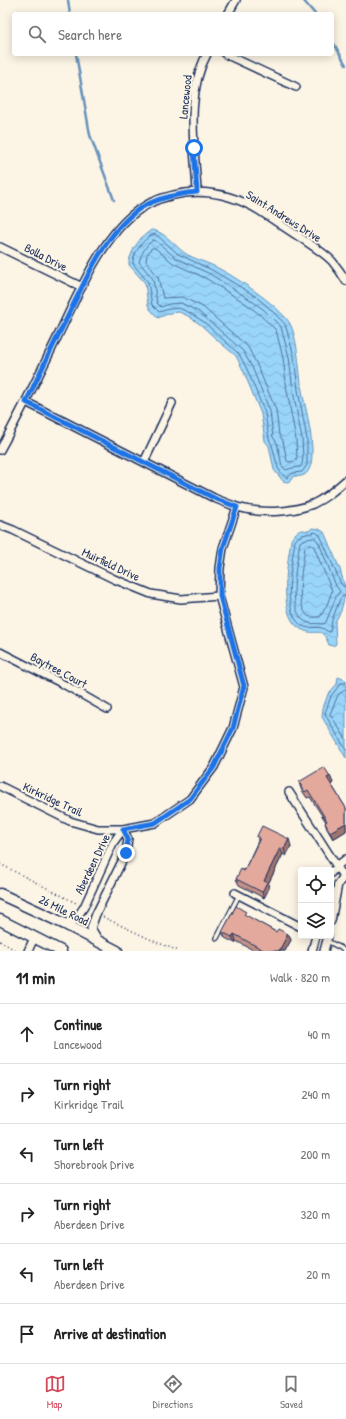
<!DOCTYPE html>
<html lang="en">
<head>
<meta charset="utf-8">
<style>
  :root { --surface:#fff; --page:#f2f2f2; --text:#222; --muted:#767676; --line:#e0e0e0; --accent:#d1495b }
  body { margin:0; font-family:"Patrick Hand",sans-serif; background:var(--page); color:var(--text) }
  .controls { position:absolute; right:12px; bottom:12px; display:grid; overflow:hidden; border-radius:4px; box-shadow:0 2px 10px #0003 }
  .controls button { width:36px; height:36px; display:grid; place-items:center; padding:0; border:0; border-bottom:1px solid var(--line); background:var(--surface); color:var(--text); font:20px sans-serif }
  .stop { position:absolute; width:12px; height:12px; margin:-9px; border:3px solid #1a73e8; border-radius:50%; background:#fff }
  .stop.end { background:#1a73e8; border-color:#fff; box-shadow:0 1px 4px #0008 }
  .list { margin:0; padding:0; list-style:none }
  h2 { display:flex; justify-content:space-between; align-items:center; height:52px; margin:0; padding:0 16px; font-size:17px }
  h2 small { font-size:13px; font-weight:400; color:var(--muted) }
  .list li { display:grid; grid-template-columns:26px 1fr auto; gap:12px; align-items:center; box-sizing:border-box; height:60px; padding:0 16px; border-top:1px solid var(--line) }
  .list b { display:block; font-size:15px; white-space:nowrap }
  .list p { margin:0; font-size:13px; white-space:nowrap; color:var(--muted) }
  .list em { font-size:13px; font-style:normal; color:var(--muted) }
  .icon { flex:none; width:22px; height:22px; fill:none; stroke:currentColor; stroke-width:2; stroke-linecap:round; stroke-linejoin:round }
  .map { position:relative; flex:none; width:346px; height:951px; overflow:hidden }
  .search { position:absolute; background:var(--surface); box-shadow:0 2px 10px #0003; left:12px; right:12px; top:12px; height:44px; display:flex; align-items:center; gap:10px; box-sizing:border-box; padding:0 14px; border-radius:4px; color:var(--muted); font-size:15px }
  .sheet { height:412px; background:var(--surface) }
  nav { display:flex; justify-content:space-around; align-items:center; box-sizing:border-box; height:56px; border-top:1px solid var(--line); background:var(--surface); font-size:11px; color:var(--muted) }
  nav a { display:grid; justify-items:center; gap:2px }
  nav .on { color:var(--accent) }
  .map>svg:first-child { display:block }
  .water { fill:url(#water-waves); stroke:#6792bb }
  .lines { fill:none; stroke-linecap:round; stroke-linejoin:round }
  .shore { stroke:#4d719c; stroke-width:1 }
  .stream { stroke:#6792bb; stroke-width:2.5 }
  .service-casing { stroke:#1b2f5e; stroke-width:6 }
  .minor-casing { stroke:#1b2f5e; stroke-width:10 }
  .secondary-casing { stroke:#1b2f5e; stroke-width:13 }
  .path { stroke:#1b2f5e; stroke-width:1.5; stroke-dasharray:1 3; stroke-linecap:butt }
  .service { stroke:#fcf5e5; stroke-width:3.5 }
  .minor { stroke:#fcf5e5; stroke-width:7 }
  .secondary { stroke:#fcf5e5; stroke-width:10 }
  .wall { fill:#c39187; stroke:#1b2f5e }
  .shaded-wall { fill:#9f766e; stroke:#1b2f5e }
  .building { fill:#e3a99d; stroke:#1b2f5e }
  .route { stroke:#1a73e8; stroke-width:5 }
  .labels { text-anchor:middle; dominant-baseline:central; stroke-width:4; stroke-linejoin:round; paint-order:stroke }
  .street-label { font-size:12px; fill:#1b2f5e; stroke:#fcf5e5 }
</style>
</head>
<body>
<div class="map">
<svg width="346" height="951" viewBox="0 0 346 951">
  <defs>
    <pattern id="water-waves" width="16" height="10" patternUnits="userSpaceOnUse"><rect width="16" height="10" fill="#99d4f9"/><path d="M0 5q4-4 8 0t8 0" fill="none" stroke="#83b6d8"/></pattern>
  </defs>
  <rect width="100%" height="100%" fill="#fcf5e5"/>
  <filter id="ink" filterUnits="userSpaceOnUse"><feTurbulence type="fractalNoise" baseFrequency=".025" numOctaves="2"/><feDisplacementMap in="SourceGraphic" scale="8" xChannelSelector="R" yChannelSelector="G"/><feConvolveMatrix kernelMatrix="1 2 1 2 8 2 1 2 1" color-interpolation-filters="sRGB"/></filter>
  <g filter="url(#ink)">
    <path class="water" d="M 151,230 C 164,230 177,249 188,255 C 196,259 205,262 214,266 C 233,275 277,304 289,322 C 298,336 299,372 302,390 C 304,405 328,483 294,476 L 290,481 L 287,482 L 283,481 L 274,470 L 269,446 L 265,441 L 261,414 L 243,370 L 236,356 L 217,340 L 201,325 L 188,316 L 179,312 L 170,313 L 158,318 L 150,309 L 148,305 L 145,283 L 129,265 L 129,260 L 134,248 L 141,238 Z
      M 312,528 L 319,529 L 324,532 L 340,569 L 346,591 L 341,611 L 335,622 L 336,644 L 333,646 L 329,645 C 321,625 319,636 305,631 C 275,621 288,563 291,540 C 293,535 298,530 303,530 C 305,530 307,531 309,531 Z
      M 338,677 L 346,680 L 346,758 L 322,717 L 323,708 L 328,694 L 337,684 Z"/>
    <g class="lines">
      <path class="shore" d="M 155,234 L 159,237 L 178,254 L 212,270 L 252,294 L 266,305 L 285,324 L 294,356 L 298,390 L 307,439 L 307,465 L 302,472 L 293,473 L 287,478 L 282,474 L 278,468 L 272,445 L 269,439 L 265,413 L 247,369 L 239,354 L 204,322 L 190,313 L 179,308 L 169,309 L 159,312 L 152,305 L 148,282 L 133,264 C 132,254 145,236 155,234 Z
        M 153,240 L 156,241 L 176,258 L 210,274 L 249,299 L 263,309 L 281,327 L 289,357 L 293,391 L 302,439 L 303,457 L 302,464 L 300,467 L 292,468 L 286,470 L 282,466 L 277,443 L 273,437 L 270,411 L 252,367 L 243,351 L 199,312 L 181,303 L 169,304 L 161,307 L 157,303 L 153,279 L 139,262 C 142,253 145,246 153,240 Z
        M 152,248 L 155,248 L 173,263 L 207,279 L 245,303 L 259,314 L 276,330 L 283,358 L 287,391 L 296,440 L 297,457 L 296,461 L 289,462 L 287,461 L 283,441 L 279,435 L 276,410 L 257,365 L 248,347 L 203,307 L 182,297 L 163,298 L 158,277 L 146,261 L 147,255 Z
        M 315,538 L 319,543 L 336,586 L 340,591 L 336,597 L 326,622 L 324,624 C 318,623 309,625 303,620 C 287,606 297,562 300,542 L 303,540 Z
        M 312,545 L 314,547 L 332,591 L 327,605 L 320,617 C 316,617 311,618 308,616 C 294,604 303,563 305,547 Z
        M 346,587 L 343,586 L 341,584 L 320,535 L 315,532 C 308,535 299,533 295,541 C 292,563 281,610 301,625 C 308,630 314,626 322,628 C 325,629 327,632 330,632 L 332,620 L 340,599 L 343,596 L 346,596
        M 346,683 L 341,683 L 331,696 L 325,713 L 326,716 L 346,750
        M 346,689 L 338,695 L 330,714 L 346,739"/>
      <path class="stream" d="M 68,0 L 70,14
        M 303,0 L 315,14
        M 332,40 L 346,65
        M 76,54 L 90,135 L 114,200"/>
      <defs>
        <path id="service" d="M 217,938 L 239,895
          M 327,941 L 341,948 L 344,951"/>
        <path id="minor" d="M 228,14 L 236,0
          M 225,54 L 296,87
          M 197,192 C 195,148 185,94 207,54
          M 0,247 L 82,287
          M 26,402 L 214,498 C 221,501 229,504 237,507 C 260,514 290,513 313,504 C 326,498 336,489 346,480
          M 0,450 C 20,414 38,377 56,340 C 76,299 102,234 140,209 C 153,200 170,195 185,193 C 212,190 237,197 260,211 C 274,220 287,229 301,238 C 311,245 323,252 332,261 C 337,267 342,274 346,281
          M 144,462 L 172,403
          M 0,525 L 13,530 L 114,579 L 151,594 L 181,599 L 219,596
          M 0,652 L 65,685 L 107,709
          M 0,786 L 70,821 L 98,829 L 123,829 L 155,823 L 190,799 L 214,767 L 233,728 L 244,687 L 219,596 L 220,568 L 223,548 L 237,507
          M 289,792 L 343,876
          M 331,873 L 337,866 L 346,859
          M 235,893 L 301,927
          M 331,921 L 338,884 L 346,874
          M 65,924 L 75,920 L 84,907 L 113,843 L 123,829 L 128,839 L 126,853 L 96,914 L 91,928 L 99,941
          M 28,951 L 34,938
          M 312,951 L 316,936
          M 324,951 L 328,936"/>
        <path id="secondary" d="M 0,894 L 65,924 L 117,951
          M 0,920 L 61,951"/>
      </defs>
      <use href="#service" class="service-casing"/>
      <use href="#minor" class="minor-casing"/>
      <use href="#secondary" class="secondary-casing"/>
      <path class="path" d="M 0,864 L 78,904
        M 103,917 L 156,942 L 179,951
        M 0,941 L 17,951"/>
      <use href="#service" class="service"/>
      <use href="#minor" class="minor"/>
      <use href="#secondary" class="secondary"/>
    </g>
    <path class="wall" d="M 330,776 L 333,783 L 331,784 L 346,808 L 346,831 L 333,839 L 327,829 L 325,823 L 326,822 L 310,797 L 307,798 L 301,789 L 299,782 Z
      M 257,836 L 291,846 L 286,856 L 283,854 L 268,884 L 269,888 L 264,898 L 239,885 L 236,879 L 244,871 L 258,841 Z
      M 247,916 L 276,932 L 288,934 L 291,940 L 285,951 L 255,951 L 236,941 L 235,943 L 225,938 L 222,932 Z"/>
    <path class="shaded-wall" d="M 330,776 L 333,783 L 330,785 L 327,778 Z
      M 346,823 L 346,831 L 333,839 L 330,832 Z
      M 289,839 L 291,846 L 286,856 L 284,849 Z
      M 280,848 L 283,854 L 268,884 L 269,888 L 264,898 L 262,892 L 264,881 Z
      M 234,934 L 236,941 L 235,943 L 232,937 Z
      M 288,934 L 291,940 L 285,951 L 279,951 Z"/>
    <path class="building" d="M 324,767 L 330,776 L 327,778 L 346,808 L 346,823 L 330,832 L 325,823 L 327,821 L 308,790 L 305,792 L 299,782 Z
      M 262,826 L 289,839 L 284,849 L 280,848 L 264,881 L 267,882 L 262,892 L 236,879 L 241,869 L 244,871 L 260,838 L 257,836 Z
      M 236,906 L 246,912 L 244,914 L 276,932 L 278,929 L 288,934 L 279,951 L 265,951 L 234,934 L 232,937 L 222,932 Z"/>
  </g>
  <g class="lines" filter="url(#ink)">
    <path class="route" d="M 126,853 L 128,839 L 123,829 L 155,823 L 190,799 L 214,767 L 233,728 L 244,686 L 220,596 L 220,568 L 223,548 L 237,507 L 214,498 L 26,402 C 39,375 52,347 66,320 C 84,283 104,234 139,209 C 156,198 177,194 197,192 L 194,148"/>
  </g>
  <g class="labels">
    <g class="street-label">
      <text transform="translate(185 97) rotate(-84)">Lancewood</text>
      <text transform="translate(284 216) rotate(32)">Saint Andrews Drive</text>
      <text transform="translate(46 257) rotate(27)">Bolla Drive</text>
      <text transform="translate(111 564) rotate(25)">Muirfield Drive</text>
      <text transform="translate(59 670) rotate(28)">Baytree Court</text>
      <text transform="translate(53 799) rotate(25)">Kirkridge Trail</text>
      <text transform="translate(92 864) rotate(-64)">Aberdeen Drive</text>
      <text transform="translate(64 910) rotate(26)">26 Mile Road</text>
    </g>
  </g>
</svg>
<div class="controls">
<button><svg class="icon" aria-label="locate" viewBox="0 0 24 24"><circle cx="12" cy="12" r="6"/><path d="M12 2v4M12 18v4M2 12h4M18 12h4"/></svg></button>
<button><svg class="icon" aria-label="layers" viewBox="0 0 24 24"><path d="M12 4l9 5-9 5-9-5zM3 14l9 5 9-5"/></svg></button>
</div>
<div class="stop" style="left:194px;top:148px"></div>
<div class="stop end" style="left:126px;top:853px"></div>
<div class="search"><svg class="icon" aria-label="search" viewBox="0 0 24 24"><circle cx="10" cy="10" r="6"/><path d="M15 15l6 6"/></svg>Search here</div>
</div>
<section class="sheet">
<h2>11 min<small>Walk · 820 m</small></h2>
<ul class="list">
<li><svg class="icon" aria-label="ahead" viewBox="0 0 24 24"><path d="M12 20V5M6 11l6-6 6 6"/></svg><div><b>Continue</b><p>Lancewood</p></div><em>40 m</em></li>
<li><svg class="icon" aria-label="right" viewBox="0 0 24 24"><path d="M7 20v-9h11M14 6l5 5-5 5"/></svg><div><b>Turn right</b><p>Kirkridge Trail</p></div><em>240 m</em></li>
<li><svg class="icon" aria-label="left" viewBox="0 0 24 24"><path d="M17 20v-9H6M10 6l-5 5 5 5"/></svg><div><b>Turn left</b><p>Shorebrook Drive</p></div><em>200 m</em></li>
<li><svg class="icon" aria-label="right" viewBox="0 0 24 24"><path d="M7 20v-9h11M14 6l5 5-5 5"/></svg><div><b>Turn right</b><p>Aberdeen Drive</p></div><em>320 m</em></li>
<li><svg class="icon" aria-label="left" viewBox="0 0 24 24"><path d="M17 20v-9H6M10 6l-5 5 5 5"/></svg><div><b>Turn left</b><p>Aberdeen Drive</p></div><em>20 m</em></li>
<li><svg class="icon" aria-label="arrive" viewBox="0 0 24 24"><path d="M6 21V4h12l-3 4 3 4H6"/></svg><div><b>Arrive at destination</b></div></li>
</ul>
</section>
<nav>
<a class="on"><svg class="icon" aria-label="map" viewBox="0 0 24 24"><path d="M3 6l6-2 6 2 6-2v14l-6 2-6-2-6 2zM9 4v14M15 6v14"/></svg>Map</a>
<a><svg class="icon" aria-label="directions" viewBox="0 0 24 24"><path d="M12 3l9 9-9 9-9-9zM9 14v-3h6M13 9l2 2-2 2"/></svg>Directions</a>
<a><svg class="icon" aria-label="saved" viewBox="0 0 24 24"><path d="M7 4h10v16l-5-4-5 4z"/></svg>Saved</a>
</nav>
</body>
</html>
